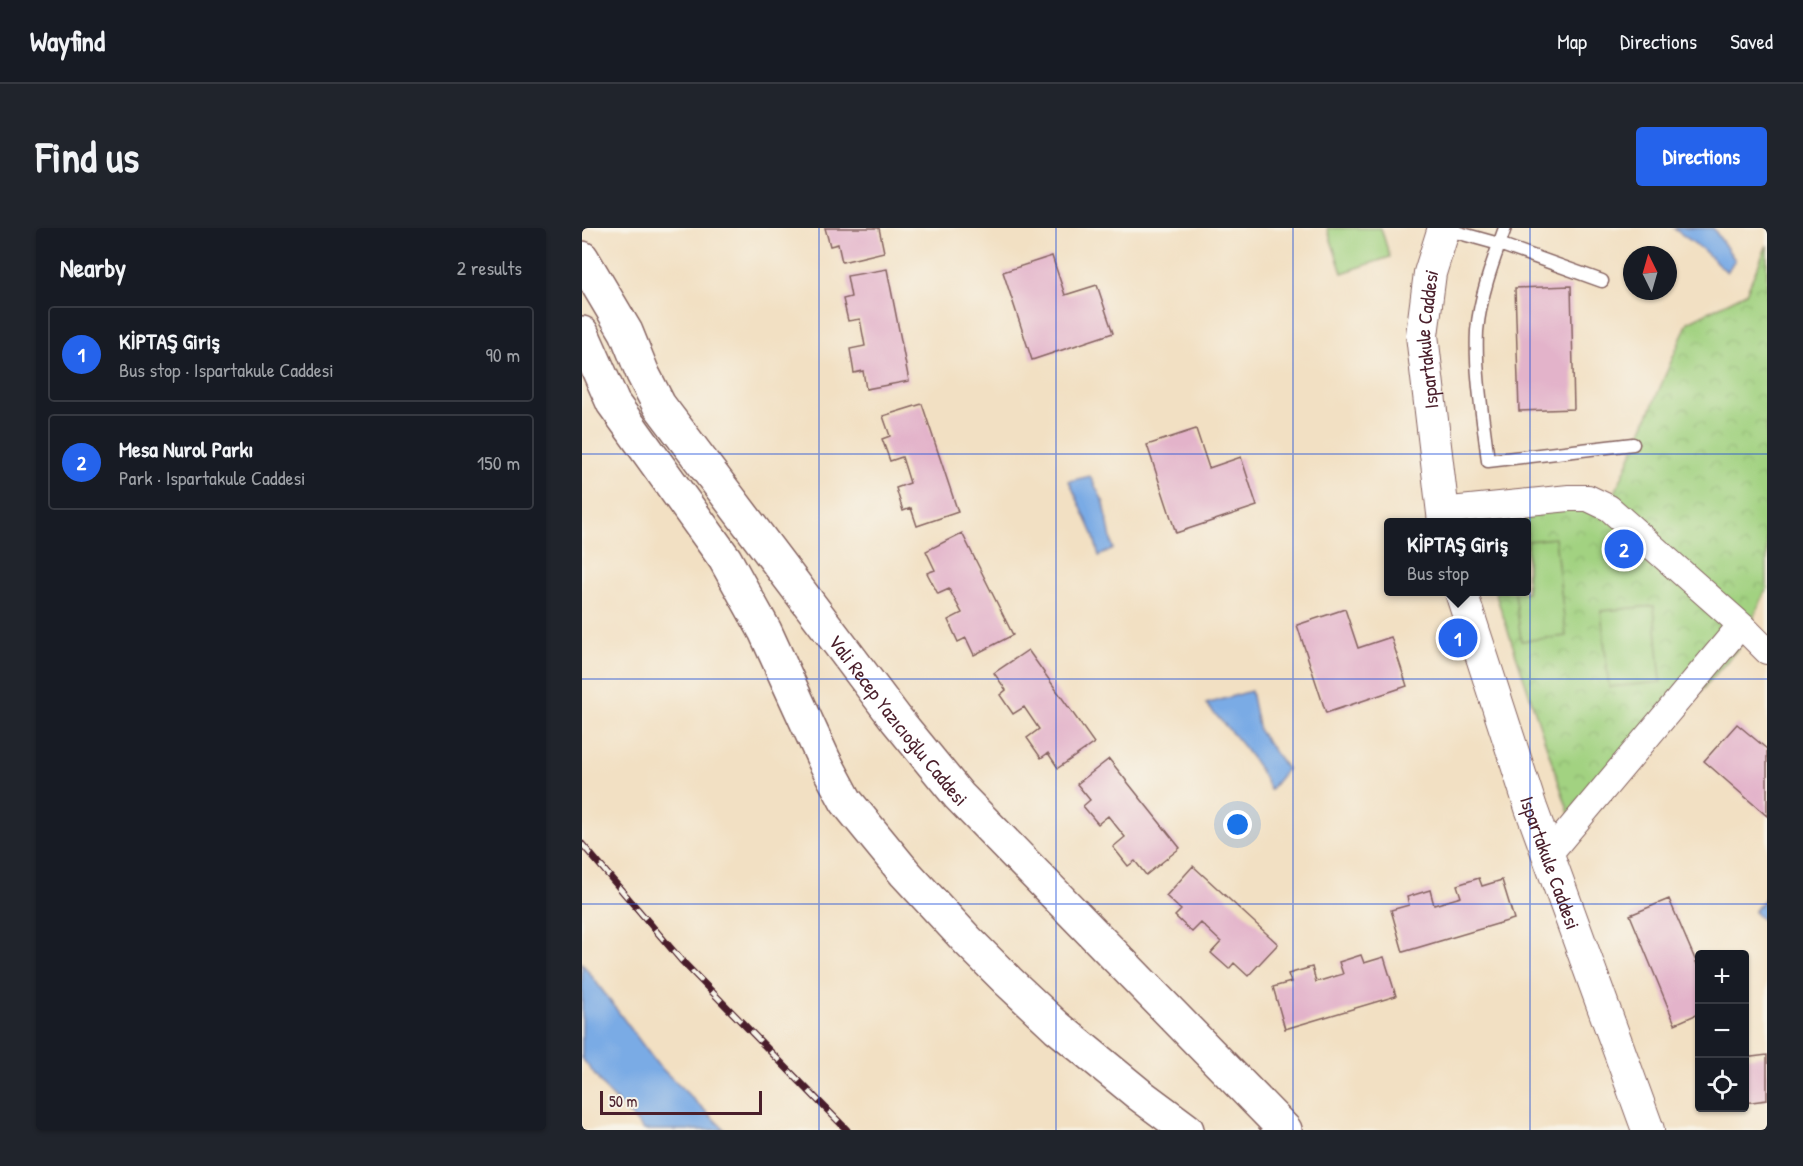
<!DOCTYPE html>
<html lang="en">
<head>
<meta charset="utf-8">
<style>
  :root { --surface:#171b24; --page:#20242c; --text:#f1f3f6; --muted:#9ea1a6; --line:#363941; --accent:#2563eb }
  body { margin:0; font-family:"Patrick Hand",sans-serif; background:var(--page); color:var(--text) }
  .controls { position:absolute; right:18px; bottom:18px; display:grid; overflow:hidden; border-radius:6px; box-shadow:0 2px 4px #0004 }
  .controls button { width:54px; height:54px; display:grid; place-items:center; padding:0; border:0; border-bottom:2px solid var(--line); background:var(--surface); color:var(--text); font:30px sans-serif }
  .compass { position:absolute; left:1041px; top:18px; width:54px; height:54px; border-radius:50%; background:var(--surface); box-shadow:0 2px 4px #0004; rotate:355deg }
  .scale { position:absolute; left:18px; bottom:15px; width:162px; box-sizing:border-box; padding-left:6px; border:3px solid #4a1f2b; border-top:0; font-size:16px; line-height:21px; white-space:nowrap; color:#4a1f2b; -webkit-text-stroke:4px #f7f3e8; paint-order:stroke }
  .you { position:absolute; left:656px; top:597px; width:21px; height:21px; margin:-15px; border:4px solid #fff; border-radius:50%; background:#1a73e8; box-shadow:0 0 0 9px #1a73e833 }
  .badge { display:grid; place-items:center; width:39px; height:39px; border-radius:50%; background:var(--accent); color:#fff; font-size:20px; font-weight:700 }
  .pin { position:absolute; translate:-50% -50%; border:3px solid #fff; box-shadow:0 2px 6px #0006 }
  .popup { position:absolute; left:802px; top:290px; width:147px; height:78px; box-sizing:border-box; display:grid; place-content:center; border-radius:6px; background:var(--surface); filter:drop-shadow(0 2px 4px #0005); font-size:20px; white-space:nowrap; color:var(--muted) }
  .popup b { font-size:22px; color:var(--text) }
  .popup::after { content:''; position:absolute; left:50%; top:100%; margin-left:-12px; border:12px solid transparent; border-top-color:var(--surface) }
  .list { margin:0; padding:0; list-style:none }
  h2 { display:flex; justify-content:space-between; align-items:center; height:78px; margin:0; padding:0 24px; font-size:26px }
  h2 small { font-size:20px; font-weight:400; color:var(--muted) }
  .list li { display:grid; grid-template-columns:39px 1fr auto; gap:18px; align-items:center; box-sizing:border-box; height:96px; margin:0 12px 12px; padding:0 12px; border:2px solid var(--line); border-radius:6px }
  .list b { display:block; font-size:22px; white-space:nowrap }
  .list p { margin:0; font-size:20px; white-space:nowrap; color:var(--muted) }
  .list em { font-size:20px; font-style:normal; color:var(--muted) }
  .icon { flex:none; width:33px; height:33px; fill:none; stroke:currentColor; stroke-width:2; stroke-linecap:round; stroke-linejoin:round }
  .map { position:relative; flex:none; width:1185px; height:902px; overflow:hidden; border-radius:6px }
  header { display:flex; align-items:center; gap:36px; box-sizing:border-box; height:84px; padding:0 30px; background:var(--surface); border-bottom:2px solid var(--line) }
  header strong { font-size:28px }
  nav { display:flex; gap:33px; margin-inline-start:auto; font-size:21px }
  .intro { display:flex; align-items:center; justify-content:space-between; box-sizing:border-box; height:144px; padding:0 36px }
  h1 { margin:0; font-size:42px }
  .button { padding:15px 27px; border-radius:6px; background:var(--accent); color:#fff; font-size:21px; font-weight:700 }
  main { display:flex; gap:36px; padding:0 36px }
  aside { flex:1; background:var(--surface); border-radius:6px; box-shadow:0 2px 4px #0004 }
  .map>svg:first-child { display:block }
  .park { fill:url(#park-crowns); stroke:#767856; stroke-width:1.5 }
  .pitch { fill:#a2d281; stroke:#767856; stroke-width:1.5 }
  .water { fill:#7aabe5; stroke:#626588; stroke-width:1.5 }
  .building { fill:#e3b3ca }
  .lines { fill:none; stroke-linecap:round; stroke-linejoin:round }
  .service-casing { stroke:#856360; stroke-width:15 }
  .minor-casing { stroke:#856360; stroke-width:28 }
  .tertiary-casing { stroke:#856360; stroke-width:34 }
  .primary-casing { stroke:#856360; stroke-width:36 }
  .service { stroke:#fff; stroke-width:12 }
  .minor { stroke:#fff; stroke-width:26 }
  .tertiary { stroke:#fff; stroke-width:32 }
  .primary { stroke:#fff; stroke-width:33 }
  .rail-casing { stroke:#4a1f2b; stroke-width:7 }
  .rail { stroke:#f7f3e8; stroke-width:4.5; stroke-dasharray:14; stroke-linecap:butt }
  .grid { fill:none; stroke:#1d4ed8; stroke-width:1.5; stroke-opacity:0.55 }
  .labels { text-anchor:middle; dominant-baseline:central; stroke-width:5; stroke-linejoin:round; paint-order:stroke }
  .street-label { font-size:20px; fill:#4a1f2b; stroke:#f7f3e8 }
</style>
</head>
<body>
<header>
<strong>Wayfind</strong>
<nav><a>Map</a><a>Directions</a><a>Saved</a></nav>
</header>
<div class="intro"><h1>Find us</h1><a class="button">Directions</a></div>
<main>
<aside>
<h2>Nearby<small>2 results</small></h2>
<ul class="list">
<li><span class="badge">1</span><div><b>KİPTAŞ Giriş</b><p>Bus stop · Ispartakule Caddesi</p></div><em>90 m</em></li>
<li><span class="badge">2</span><div><b>Mesa Nurol Parkı</b><p>Park · Ispartakule Caddesi</p></div><em>150 m</em></li>
</ul>
</aside>
<div class="map">
<svg width="1185" height="902" viewBox="0 0 1185 902">
  <defs>
    <pattern id="park-crowns" width="20" height="18" patternUnits="userSpaceOnUse" patternTransform="scale(1.5)"><rect width="20" height="18" fill="#a2d281"/><path d="M2 6a3 3 0 1 1 6 0M12 15a3 3 0 1 1 6 0" fill="none" stroke="#8db470"/></pattern>
  </defs>
  <rect width="100%" height="100%" fill="#f7f3e8"/>
  <filter id="ink" filterUnits="userSpaceOnUse"><feTurbulence type="fractalNoise" baseFrequency=".0167" numOctaves="2"/><feDisplacementMap in="SourceGraphic" scale="12" xChannelSelector="R" yChannelSelector="G"/><feConvolveMatrix kernelMatrix="1 2 1 2 8 2 1 2 1" color-interpolation-filters="sRGB"/></filter>
  <filter id="wash" filterUnits="userSpaceOnUse"><feTurbulence type="fractalNoise" baseFrequency=".008" numOctaves="4" result="noise"/><feDisplacementMap in="SourceGraphic" scale="24" xChannelSelector="R" yChannelSelector="G"/><feGaussianBlur stdDeviation="1.35" result="paint"/><feColorMatrix in="noise" values="0 0 0 0 0 0 0 0 0 0 0 0 0 0 0 0 0 1.4 0 .05"/><feComposite in="paint" operator="in"/></filter>
  <g filter="url(#wash)">
    <rect width="100%" height="100%" fill="#f2e0c3"/>
    <path class="park" d="M 1185,17 L 1185,360 L 1159,417 L 994,606 L 913,364 L 945,364 L 945,294 L 890,294 L 885,281 L 1027,279 L 1106,94 L 1164,65 Z"/>
    <path class="pitch" d="M 745,0 L 799,0 L 808,29 L 760,45 Z
      M 973,310 L 984,408 L 939,413 L 933,364 L 945,364 L 945,313 Z
      M 1072,378 L 1079,454 L 1027,459 L 1019,383 Z"/>
    <path class="water" d="M 1091,0 L 1131,0 L 1153,32 L 1145,44 L 1120,21 Z
      M 508,248 L 522,275 L 531,321 L 517,328 L 511,306 L 487,253 Z
      M 669,463 L 677,503 L 705,541 L 688,562 C 674,529 648,503 624,476 Z
      M 1185,667 L 1185,696 L 1172,684 Z
      M 0,735 L 75,836 L 143,902 L 62,902 L 24,862 L 0,830 Z"/>
    <g id="blocks">
      <path class="building" d="M 243,0 L 297,0 L 302,24 L 260,34 L 256,16 L 248,18 Z
        M 470,28 L 483,67 L 515,57 L 531,105 L 450,132 L 421,44 Z
        M 305,41 L 327,153 L 284,161 L 281,143 L 272,145 L 268,121 L 283,118 L 278,91 L 266,93 L 261,71 L 269,69 L 265,48 Z
        M 989,58 L 992,181 L 937,183 L 933,60 Z
        M 340,176 L 376,284 L 335,298 L 329,280 L 321,283 L 314,260 L 328,255 L 320,229 L 308,233 L 300,211 L 308,208 L 301,188 Z
        M 614,201 L 627,240 L 659,229 L 675,278 L 594,305 L 565,217 Z
        M 380,305 L 431,407 L 392,427 L 384,410 L 376,414 L 366,392 L 380,385 L 367,361 L 356,366 L 345,345 L 353,342 L 344,323 Z
        M 763,381 L 776,420 L 809,409 L 825,458 L 744,485 L 715,397 Z
        M 446,422 L 512,515 L 476,540 L 466,525 L 459,530 L 445,510 L 457,501 L 442,479 L 431,486 L 418,467 L 424,462 L 412,445 Z
        M 1155,496 L 1185,521 L 1185,588 L 1122,533 Z
        M 527,531 L 598,620 L 564,647 L 553,633 L 546,638 L 531,619 L 543,609 L 526,588 L 516,596 L 501,578 L 508,572 L 495,556 Z
        M 611,638 L 696,716 L 666,748 L 652,735 L 647,741 L 629,725 L 639,714 L 619,695 L 610,704 L 593,688 L 599,682 L 584,668 Z
        M 897,650 L 900,658 L 920,652 L 932,691 L 821,724 L 809,682 L 827,677 L 825,669 L 848,662 L 852,677 L 879,669 L 875,657 Z
        M 1087,671 L 1118,743 L 1118,785 L 1093,796 L 1048,687 Z
        M 779,727 L 782,735 L 802,729 L 814,768 L 703,801 L 691,759 L 709,754 L 706,746 L 730,739 L 734,754 L 761,746 L 757,734 Z
        M 1185,827 L 1185,872 L 1162,875 L 1162,830 Z"/>
    </g>
  </g>
  <g filter="url(#ink)">
    <use href="#blocks" fill-opacity="0" stroke="#856360" stroke-width="1.5"/>
    <g class="lines">
      <defs>
        <path id="service" d="M 923,0 C 911,33 898,68 895,103 C 893,146 901,190 906,233 L 1051,216
          M 863,1 L 917,16 L 1020,53"/>
        <path id="minor" d="M 859,283 L 987,270 L 1006,270 L 1027,280 L 1159,397 L 967,626
          M 1159,397 L 1185,423"/>
        <g id="tertiary">
          <path id="s1" d="M 862,294 L 840,107 L 848,45 L 862,0"/>
          <path id="s2" d="M 879,364 L 949,580 L 1066,902"/>
        </g>
        <g id="primary">
          <path id="s3" d="M 0,30 L 44,104 L 61,146 L 77,177 L 314,491 L 377,568 L 703,902"/>
          <path d="M 0,105 L 31,175 L 143,331 L 183,403 L 242,532 L 264,573 L 323,645 L 386,713 L 426,753 L 475,799 L 558,867 L 605,902"/>
        </g>
      </defs>
      <use href="#service" class="service-casing"/>
      <use href="#minor" class="minor-casing"/>
      <use href="#tertiary" class="tertiary-casing"/>
      <use href="#primary" class="primary-casing"/>
      <use href="#service" class="service"/>
      <use href="#minor" class="minor"/>
      <use href="#tertiary" class="tertiary"/>
      <use href="#primary" class="primary"/>
      <defs>
        <path id="rail" d="M 0,616 L 99,732 L 265,902"/>
      </defs>
      <use href="#rail" class="rail-casing"/>
      <use href="#rail" class="rail"/>
    </g>
  </g>
  <path class="grid" d="M 237,0 L 237,902M 474,0 L 474,902M 711,0 L 711,902M 948,0 L 948,902M 0,226 L 1185,226M 0,451 L 1185,451M 0,676 L 1185,676"/>
  <g class="labels">
    <g class="street-label">
      <text stroke="none"><textPath href="#s1" startOffset="184">Ispartakule Caddesi</textPath></text>
      <text stroke="none"><textPath href="#s3" startOffset="562">Vali Recep Yazıcıoğlu Caddesi</textPath></text>
      <text stroke="none"><textPath href="#s2" startOffset="285">Ispartakule Caddesi</textPath></text>
    </g>
  </g>
</svg>
<div class="controls">
<button>+</button>
<button>−</button>
<button><svg class="icon" aria-label="locate" viewBox="0 0 24 24"><circle cx="12" cy="12" r="6"/><path d="M12 2v4M12 18v4M2 12h4M18 12h4"/></svg></button>
</div>
<svg class="compass" viewBox="-18 -18 36 36"><path d="M0-13l5 13h-10z" fill="#e53935"/><path d="M0 13l5-13h-10z" fill="#9ea1a6"/></svg>
<div class="scale">50 m</div>
<div class="you"></div>
<div class="pin badge" style="left:876px;top:410px">1</div>
<div class="popup"><b>KİPTAŞ Giriş</b>Bus stop</div>
<div class="pin badge" style="left:1042px;top:321px">2</div>
</div>
</main>
</body>
</html>
